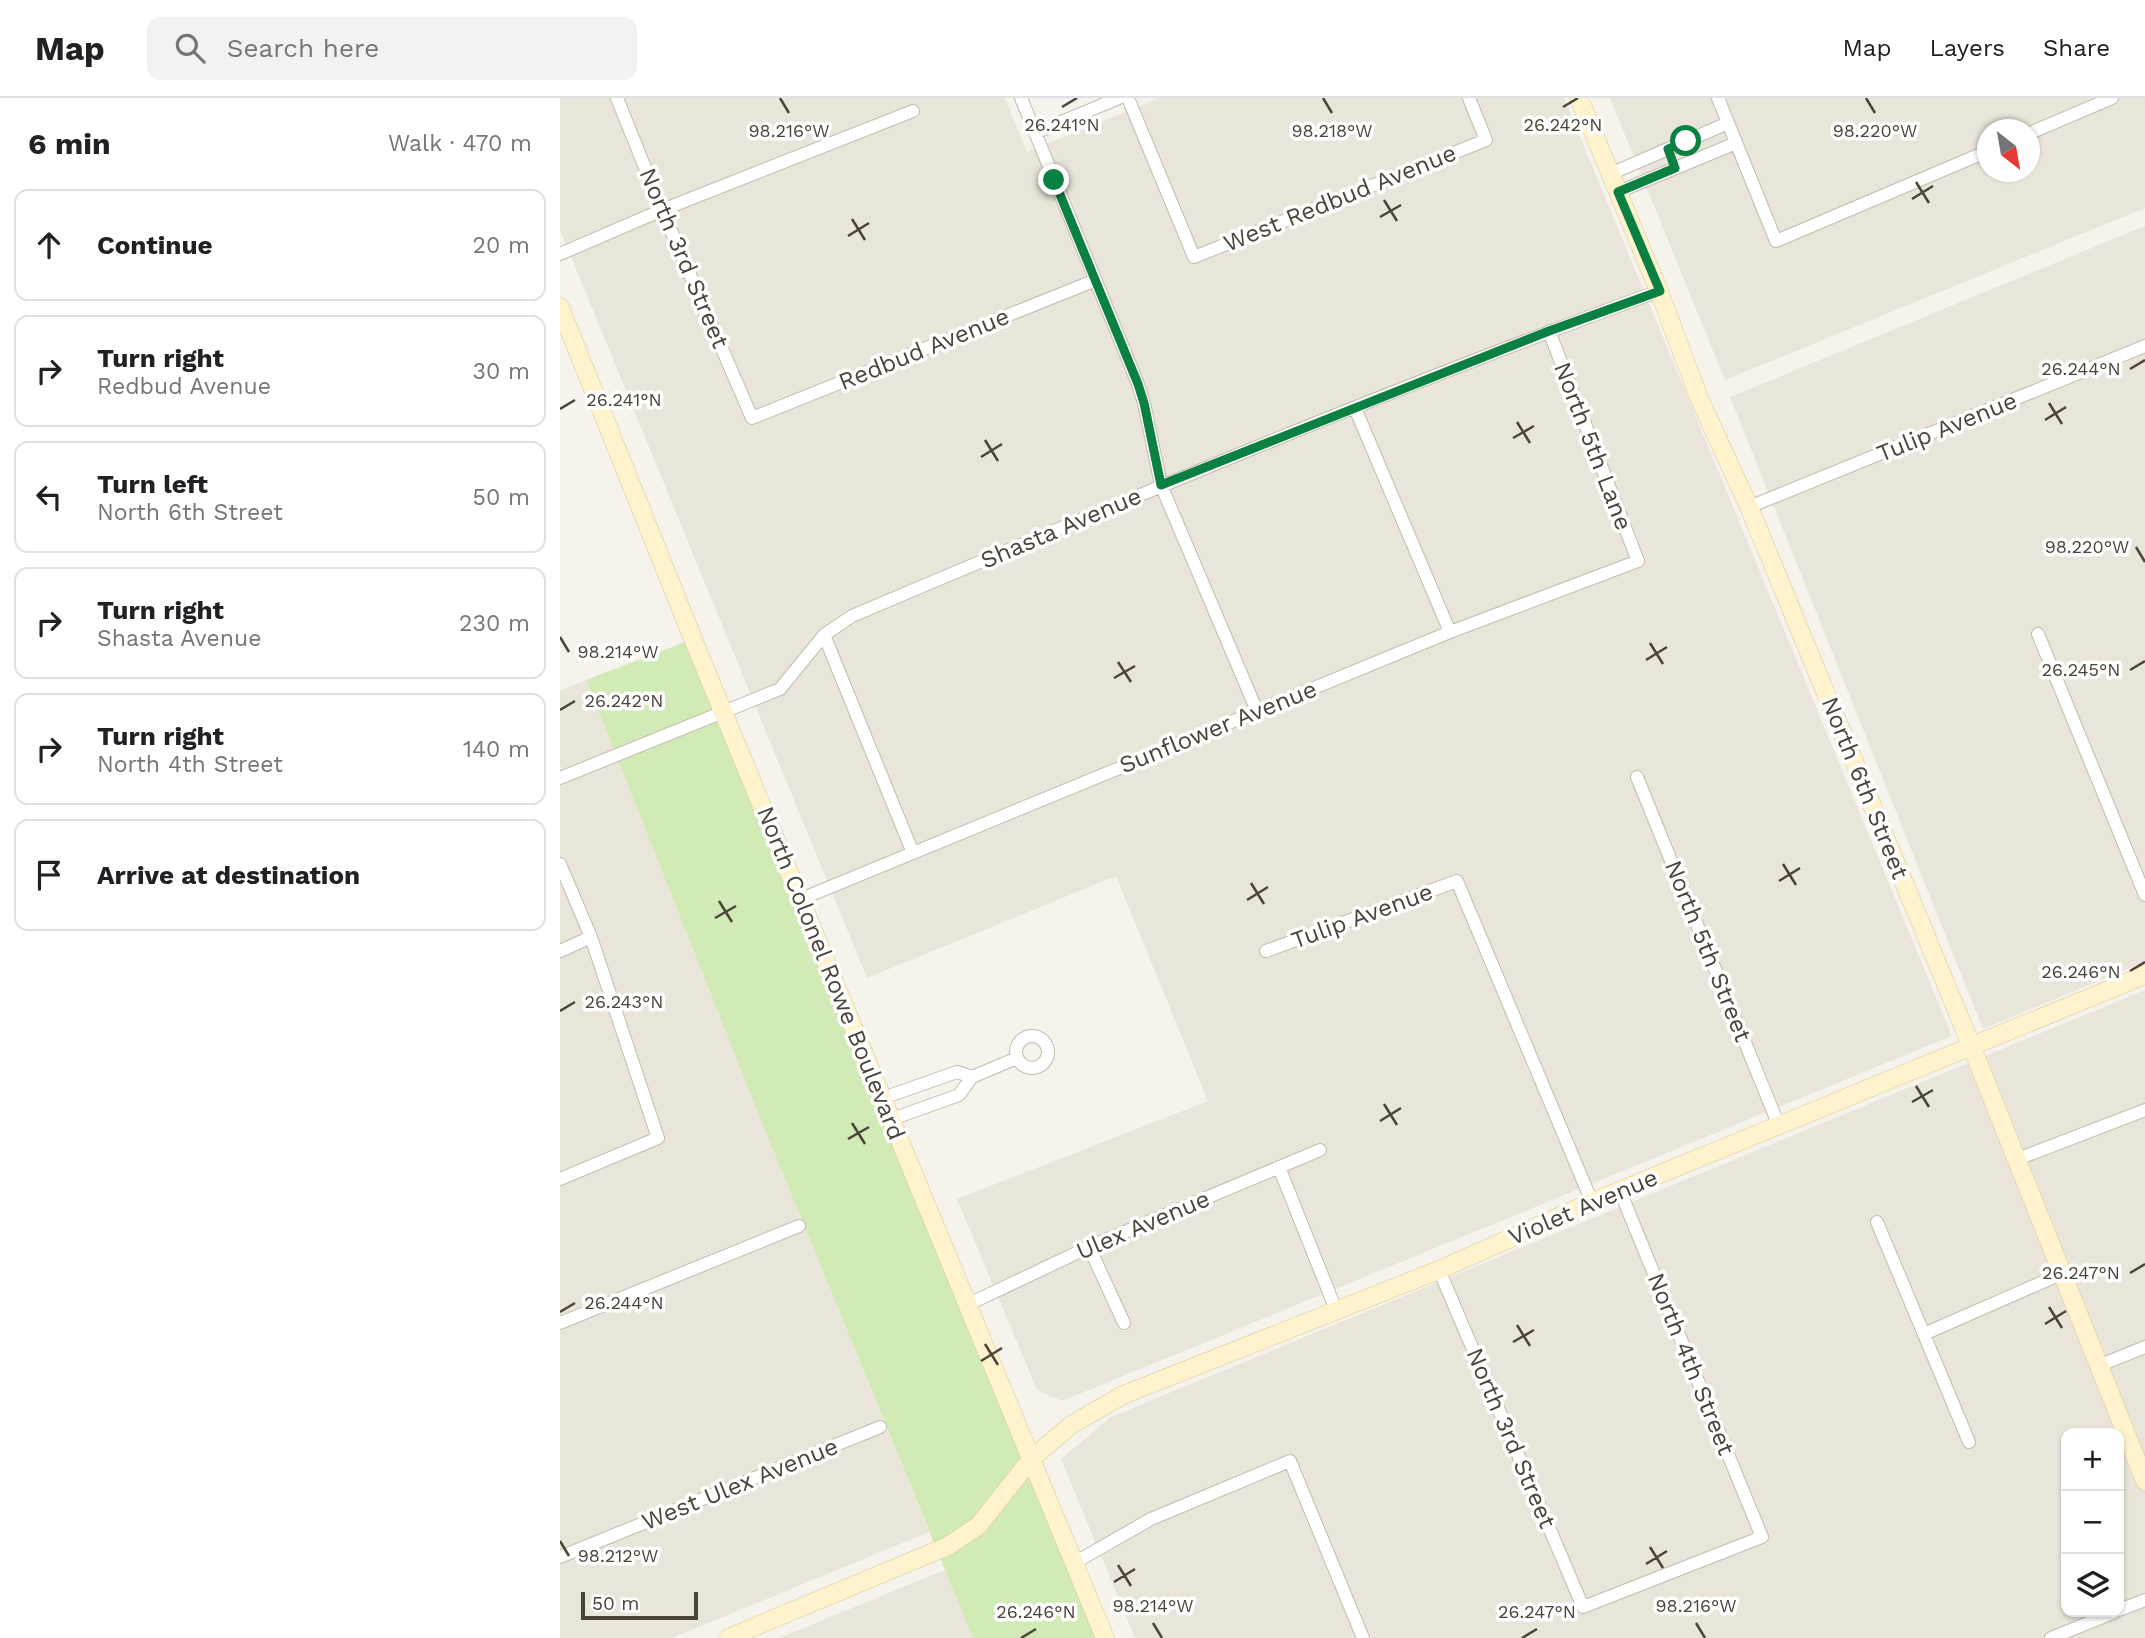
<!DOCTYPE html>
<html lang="en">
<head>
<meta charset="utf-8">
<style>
  :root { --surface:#fff; --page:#f2f2f2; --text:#202124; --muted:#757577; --line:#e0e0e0 }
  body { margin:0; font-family:"Work Sans",sans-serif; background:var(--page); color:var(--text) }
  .controls { position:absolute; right:21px; bottom:21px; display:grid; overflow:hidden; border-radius:14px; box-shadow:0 2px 5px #0004 }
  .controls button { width:63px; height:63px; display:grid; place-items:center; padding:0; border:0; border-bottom:2px solid var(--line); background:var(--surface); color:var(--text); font:35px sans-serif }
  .compass { position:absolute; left:1417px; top:21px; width:63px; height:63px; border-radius:50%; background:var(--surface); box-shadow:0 2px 5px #0004; rotate:149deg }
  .scale { position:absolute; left:21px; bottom:18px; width:117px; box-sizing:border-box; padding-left:7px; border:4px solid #4b4439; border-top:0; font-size:19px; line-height:24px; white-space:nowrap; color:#4b4439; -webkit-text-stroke:5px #fff; paint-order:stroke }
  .stop { position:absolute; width:21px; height:21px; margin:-16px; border:5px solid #0b8043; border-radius:50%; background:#fff }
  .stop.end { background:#0b8043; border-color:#fff; box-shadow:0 2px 7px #0008 }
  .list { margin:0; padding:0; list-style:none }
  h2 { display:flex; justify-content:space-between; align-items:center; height:91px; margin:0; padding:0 28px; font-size:30px }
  h2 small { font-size:23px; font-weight:400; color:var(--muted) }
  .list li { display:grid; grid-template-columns:46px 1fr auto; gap:21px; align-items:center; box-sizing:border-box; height:112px; margin:0 14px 14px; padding:0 14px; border:2px solid var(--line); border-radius:14px }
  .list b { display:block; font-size:26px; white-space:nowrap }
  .list p { margin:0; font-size:23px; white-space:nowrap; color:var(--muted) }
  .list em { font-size:23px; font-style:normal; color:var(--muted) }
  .icon { flex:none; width:38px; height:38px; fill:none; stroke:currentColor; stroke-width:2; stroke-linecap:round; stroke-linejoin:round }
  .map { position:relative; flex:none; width:1585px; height:1540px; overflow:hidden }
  header { display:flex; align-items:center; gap:42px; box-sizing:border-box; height:98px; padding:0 35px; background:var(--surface); border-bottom:2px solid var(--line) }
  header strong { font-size:33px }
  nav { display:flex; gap:38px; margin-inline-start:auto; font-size:24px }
  .search { width:490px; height:63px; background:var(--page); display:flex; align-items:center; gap:18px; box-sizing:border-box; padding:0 24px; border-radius:14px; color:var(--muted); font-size:26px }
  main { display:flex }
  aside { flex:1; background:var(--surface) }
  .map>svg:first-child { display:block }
  .residential { fill:#eae5da; fill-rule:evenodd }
  .green { fill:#d2eab5 }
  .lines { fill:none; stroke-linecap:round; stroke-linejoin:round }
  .street-casing { stroke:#c2bbae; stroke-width:14 }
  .secondary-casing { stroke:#d6c79b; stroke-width:19 }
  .street { stroke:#fff; stroke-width:12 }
  .secondary { stroke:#fff3cd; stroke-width:18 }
  .route { stroke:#0b8043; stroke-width:9 }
  .ticks { fill:none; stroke:#4b4439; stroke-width:2.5 }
  .labels { text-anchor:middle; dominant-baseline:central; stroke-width:7; stroke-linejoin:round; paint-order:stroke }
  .street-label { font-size:24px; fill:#4b4439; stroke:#fff }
  .ticks-label { font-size:18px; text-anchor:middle; fill:#4b4439; stroke:#fff; stroke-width:7; stroke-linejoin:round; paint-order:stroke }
</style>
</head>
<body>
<header>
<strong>Map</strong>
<div class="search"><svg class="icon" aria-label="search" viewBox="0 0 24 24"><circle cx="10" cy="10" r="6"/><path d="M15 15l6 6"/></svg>Search here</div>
<nav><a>Map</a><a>Layers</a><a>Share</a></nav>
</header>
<main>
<aside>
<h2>6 min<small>Walk · 470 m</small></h2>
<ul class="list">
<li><svg class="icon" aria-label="ahead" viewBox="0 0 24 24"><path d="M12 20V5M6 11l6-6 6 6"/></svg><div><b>Continue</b></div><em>20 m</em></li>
<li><svg class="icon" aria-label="right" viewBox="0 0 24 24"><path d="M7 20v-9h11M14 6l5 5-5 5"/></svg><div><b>Turn right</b><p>Redbud Avenue</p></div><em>30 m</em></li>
<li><svg class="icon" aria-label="left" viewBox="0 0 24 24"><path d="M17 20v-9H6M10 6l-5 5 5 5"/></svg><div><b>Turn left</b><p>North 6th Street</p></div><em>50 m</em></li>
<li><svg class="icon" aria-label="right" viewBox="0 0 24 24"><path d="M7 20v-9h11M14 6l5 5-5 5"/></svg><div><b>Turn right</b><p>Shasta Avenue</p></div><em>230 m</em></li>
<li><svg class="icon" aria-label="right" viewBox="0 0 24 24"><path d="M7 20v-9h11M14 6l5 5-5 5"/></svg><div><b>Turn right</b><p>North 4th Street</p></div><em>140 m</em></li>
<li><svg class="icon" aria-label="arrive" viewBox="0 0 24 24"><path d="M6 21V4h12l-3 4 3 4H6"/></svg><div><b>Arrive at destination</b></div></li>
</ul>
</aside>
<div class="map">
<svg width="1585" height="1540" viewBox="0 0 1585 1540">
  <rect width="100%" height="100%" fill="#f6f3ec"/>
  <path class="residential" d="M 0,0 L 445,0 L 467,54 L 599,0 L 1004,0 L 1392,938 L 502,1303 L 477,1292 L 397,1101 L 648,1003 L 556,778 L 307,880 L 0,132 Z
    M 1050,0 L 1585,0 L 1585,110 L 1165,282 ZM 1428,32 L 1470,32 L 1470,74 L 1428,74 Z
    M 1585,128 L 1585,864 L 1423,931 L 1170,299 Z
    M 26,582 L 200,1020 L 369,1434 L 112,1540 L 0,1540 L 0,593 Z
    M 1585,892 L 1585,1540 L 575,1540 L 501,1361 L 551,1319 ZM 1506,1335 L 1559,1335 L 1559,1514 L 1506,1514 Z
    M 387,1471 L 415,1540 L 219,1540 Z"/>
  <path class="green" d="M 133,541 L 540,1540 L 413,1540 L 200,1020 L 26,582 Z"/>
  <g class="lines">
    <defs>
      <path id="street" d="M 57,0 L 102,112 L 192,320 L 536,182
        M 461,0 L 578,286 L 584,305 L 601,387 L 697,613
        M 568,0 L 634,159 L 926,42 L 909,0
        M 1158,0 L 1216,143 L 1428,53
        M 475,35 L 559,0
        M 1470,35 L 1552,0
        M 1050,76 L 1168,25
        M 1058,94 L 1176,45
        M 0,156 L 102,112 L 353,13
        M 795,310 L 890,534
        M 1189,409 L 1585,248
        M 1478,536 L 1585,797
        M 264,537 L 353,755
        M 1077,679 L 1219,1028
        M 0,680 L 220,591 L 264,537 L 292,518 C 559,405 827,292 1099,193
        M 0,766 L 31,839 L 98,1040 L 0,1081
        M 241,801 L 890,534 L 1078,463 L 989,233
        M 0,853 L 31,839
        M 706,853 L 897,783 L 1032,1104
        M456 954a16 16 0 1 1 32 0a16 16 0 1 1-32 0Z
        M 323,1000 L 397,974 L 412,979
        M 332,1021 L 399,997 L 412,979 L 457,960
        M 1455,1062 L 1585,1012
        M 719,1069 L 776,1212
        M 1317,1124 L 1409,1344
        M 529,1149 L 564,1225
        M 879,1172 L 1023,1509 L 1202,1439 L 1060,1093
        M 409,1206 L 529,1149 L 760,1052
        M 0,1225 L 239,1128
        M 1364,1236 L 1501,1176
        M 1538,1268 L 1585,1249
        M 0,1459 L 320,1329
        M 514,1465 L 591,1421 L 730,1363 L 803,1540
        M 1559,1512 L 1585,1502
        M 1491,1540 L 1555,1514"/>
      <path id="secondary" d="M 1019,0 L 1099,193 L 1139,300 L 1189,409 L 1411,947 L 1585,1383
        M 0,209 L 133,541 L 545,1540
        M 168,1540 L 388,1448 L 418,1428 L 472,1360 L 511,1327 L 563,1297 L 879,1172 L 1032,1104 L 1585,877"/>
    </defs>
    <use href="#street" class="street-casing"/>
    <use href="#secondary" class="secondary-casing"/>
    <use href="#street" class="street"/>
    <use href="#secondary" class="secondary"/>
  </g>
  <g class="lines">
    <path class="route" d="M 494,82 L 578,286 L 584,305 L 601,387 L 989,233 L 1100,193 L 1058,94 L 1115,70 L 1108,51 L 1126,43"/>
  </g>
  <path class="ticks" d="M 220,0 L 229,15M 763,0 L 772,15M 1306,0 L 1315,15M 502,9 L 517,0M 1003,9 L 1018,0M 1356,84 L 1369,105M 1352,101 L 1373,88M 824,102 L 837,123M 820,119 L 841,107M 292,121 L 305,142M 288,138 L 309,125M 1570,271 L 1585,262M 1489,305 L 1502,326M 0,311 L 15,302M 1485,322 L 1506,309M 957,324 L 970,345M 953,340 L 974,328M 425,342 L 438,363M 421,359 L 442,346M 1576,449 L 1585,464M 0,539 L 9,554M 1090,545 L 1103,566M 1086,562 L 1107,549M 558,564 L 571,584M 1570,572 L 1585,563M 554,580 L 575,568M 0,612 L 15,603M 1223,766 L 1236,787M 1219,783 L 1240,770M 691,785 L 704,806M 687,802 L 708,789M 159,803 L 172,824M 155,820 L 176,808M 1570,873 L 1585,864M 0,913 L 15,904M 1356,988 L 1369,1009M 1352,1004 L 1373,992M 824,1006 L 837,1027M 820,1023 L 841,1010M 292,1025 L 305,1046M 288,1041 L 309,1029M 1570,1175 L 1585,1166M 1489,1209 L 1502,1230M 0,1214 L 15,1205M 1485,1226 L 1506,1213M 957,1227 L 970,1248M 953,1244 L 974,1232M 425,1246 L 438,1267M 421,1263 L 442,1250M 0,1443 L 9,1458M 1090,1449 L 1103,1470M 1086,1466 L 1107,1453M 558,1467 L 571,1488M 554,1484 L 575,1471M 593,1525 L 602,1540M 1136,1525 L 1145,1540M 461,1540 L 476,1531M 962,1540 L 977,1531"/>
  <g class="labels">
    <g class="street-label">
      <text transform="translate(780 100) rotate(-22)">West Redbud Avenue</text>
      <text transform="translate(124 160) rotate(67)">North 3rd Street</text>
      <text transform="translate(364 251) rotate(-22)">Redbud Avenue</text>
      <text transform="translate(1387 329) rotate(-22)">Tulip Avenue</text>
      <text transform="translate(1033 348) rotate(69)">North 5th Lane</text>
      <text transform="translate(501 430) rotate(-23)">Shasta Avenue</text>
      <text transform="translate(658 629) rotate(-22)">Sunflower Avenue</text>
      <text transform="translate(1305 690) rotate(68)">North 6th Street</text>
      <text transform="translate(802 818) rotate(-20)">Tulip Avenue</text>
      <text transform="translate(1148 853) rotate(68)">North 5th Street</text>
      <text transform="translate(271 875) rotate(68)">North Colonel Rowe Boulevard</text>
      <text transform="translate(1023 1109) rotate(-23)">Violet Avenue</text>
      <text transform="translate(583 1127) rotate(-23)">Ulex Avenue</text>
      <text transform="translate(1131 1266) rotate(68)">North 4th Street</text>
      <text transform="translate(951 1340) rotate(67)">North 3rd Street</text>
      <text transform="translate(180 1386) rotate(-22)">West Ulex Avenue</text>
    </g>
  </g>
  <g class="ticks-label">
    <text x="502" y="33">26.241°N</text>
    <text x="1003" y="33">26.242°N</text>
    <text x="229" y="39">98.216°W</text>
    <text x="772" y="39">98.218°W</text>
    <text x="1315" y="39">98.220°W</text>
    <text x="1521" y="277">26.244°N</text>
    <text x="64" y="308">26.241°N</text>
    <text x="1527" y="455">98.220°W</text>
    <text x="58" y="560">98.214°W</text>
    <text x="1521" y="578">26.245°N</text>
    <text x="64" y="609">26.242°N</text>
    <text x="1521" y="880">26.246°N</text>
    <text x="64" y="910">26.243°N</text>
    <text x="1521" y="1181">26.247°N</text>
    <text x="64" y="1211">26.244°N</text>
    <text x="58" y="1464">98.212°W</text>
    <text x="593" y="1514">98.214°W</text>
    <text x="1136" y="1514">98.216°W</text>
    <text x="476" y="1520">26.246°N</text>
    <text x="977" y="1520">26.247°N</text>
  </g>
</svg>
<div class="controls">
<button>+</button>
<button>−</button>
<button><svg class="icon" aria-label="layers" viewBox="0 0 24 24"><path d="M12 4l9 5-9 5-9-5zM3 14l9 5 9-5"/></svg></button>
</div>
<svg class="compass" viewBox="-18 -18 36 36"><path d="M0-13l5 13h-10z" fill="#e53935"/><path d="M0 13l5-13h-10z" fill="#757577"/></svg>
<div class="scale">50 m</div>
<div class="stop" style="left:1126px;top:43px"></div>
<div class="stop end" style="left:494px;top:82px"></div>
</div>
</main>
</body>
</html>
